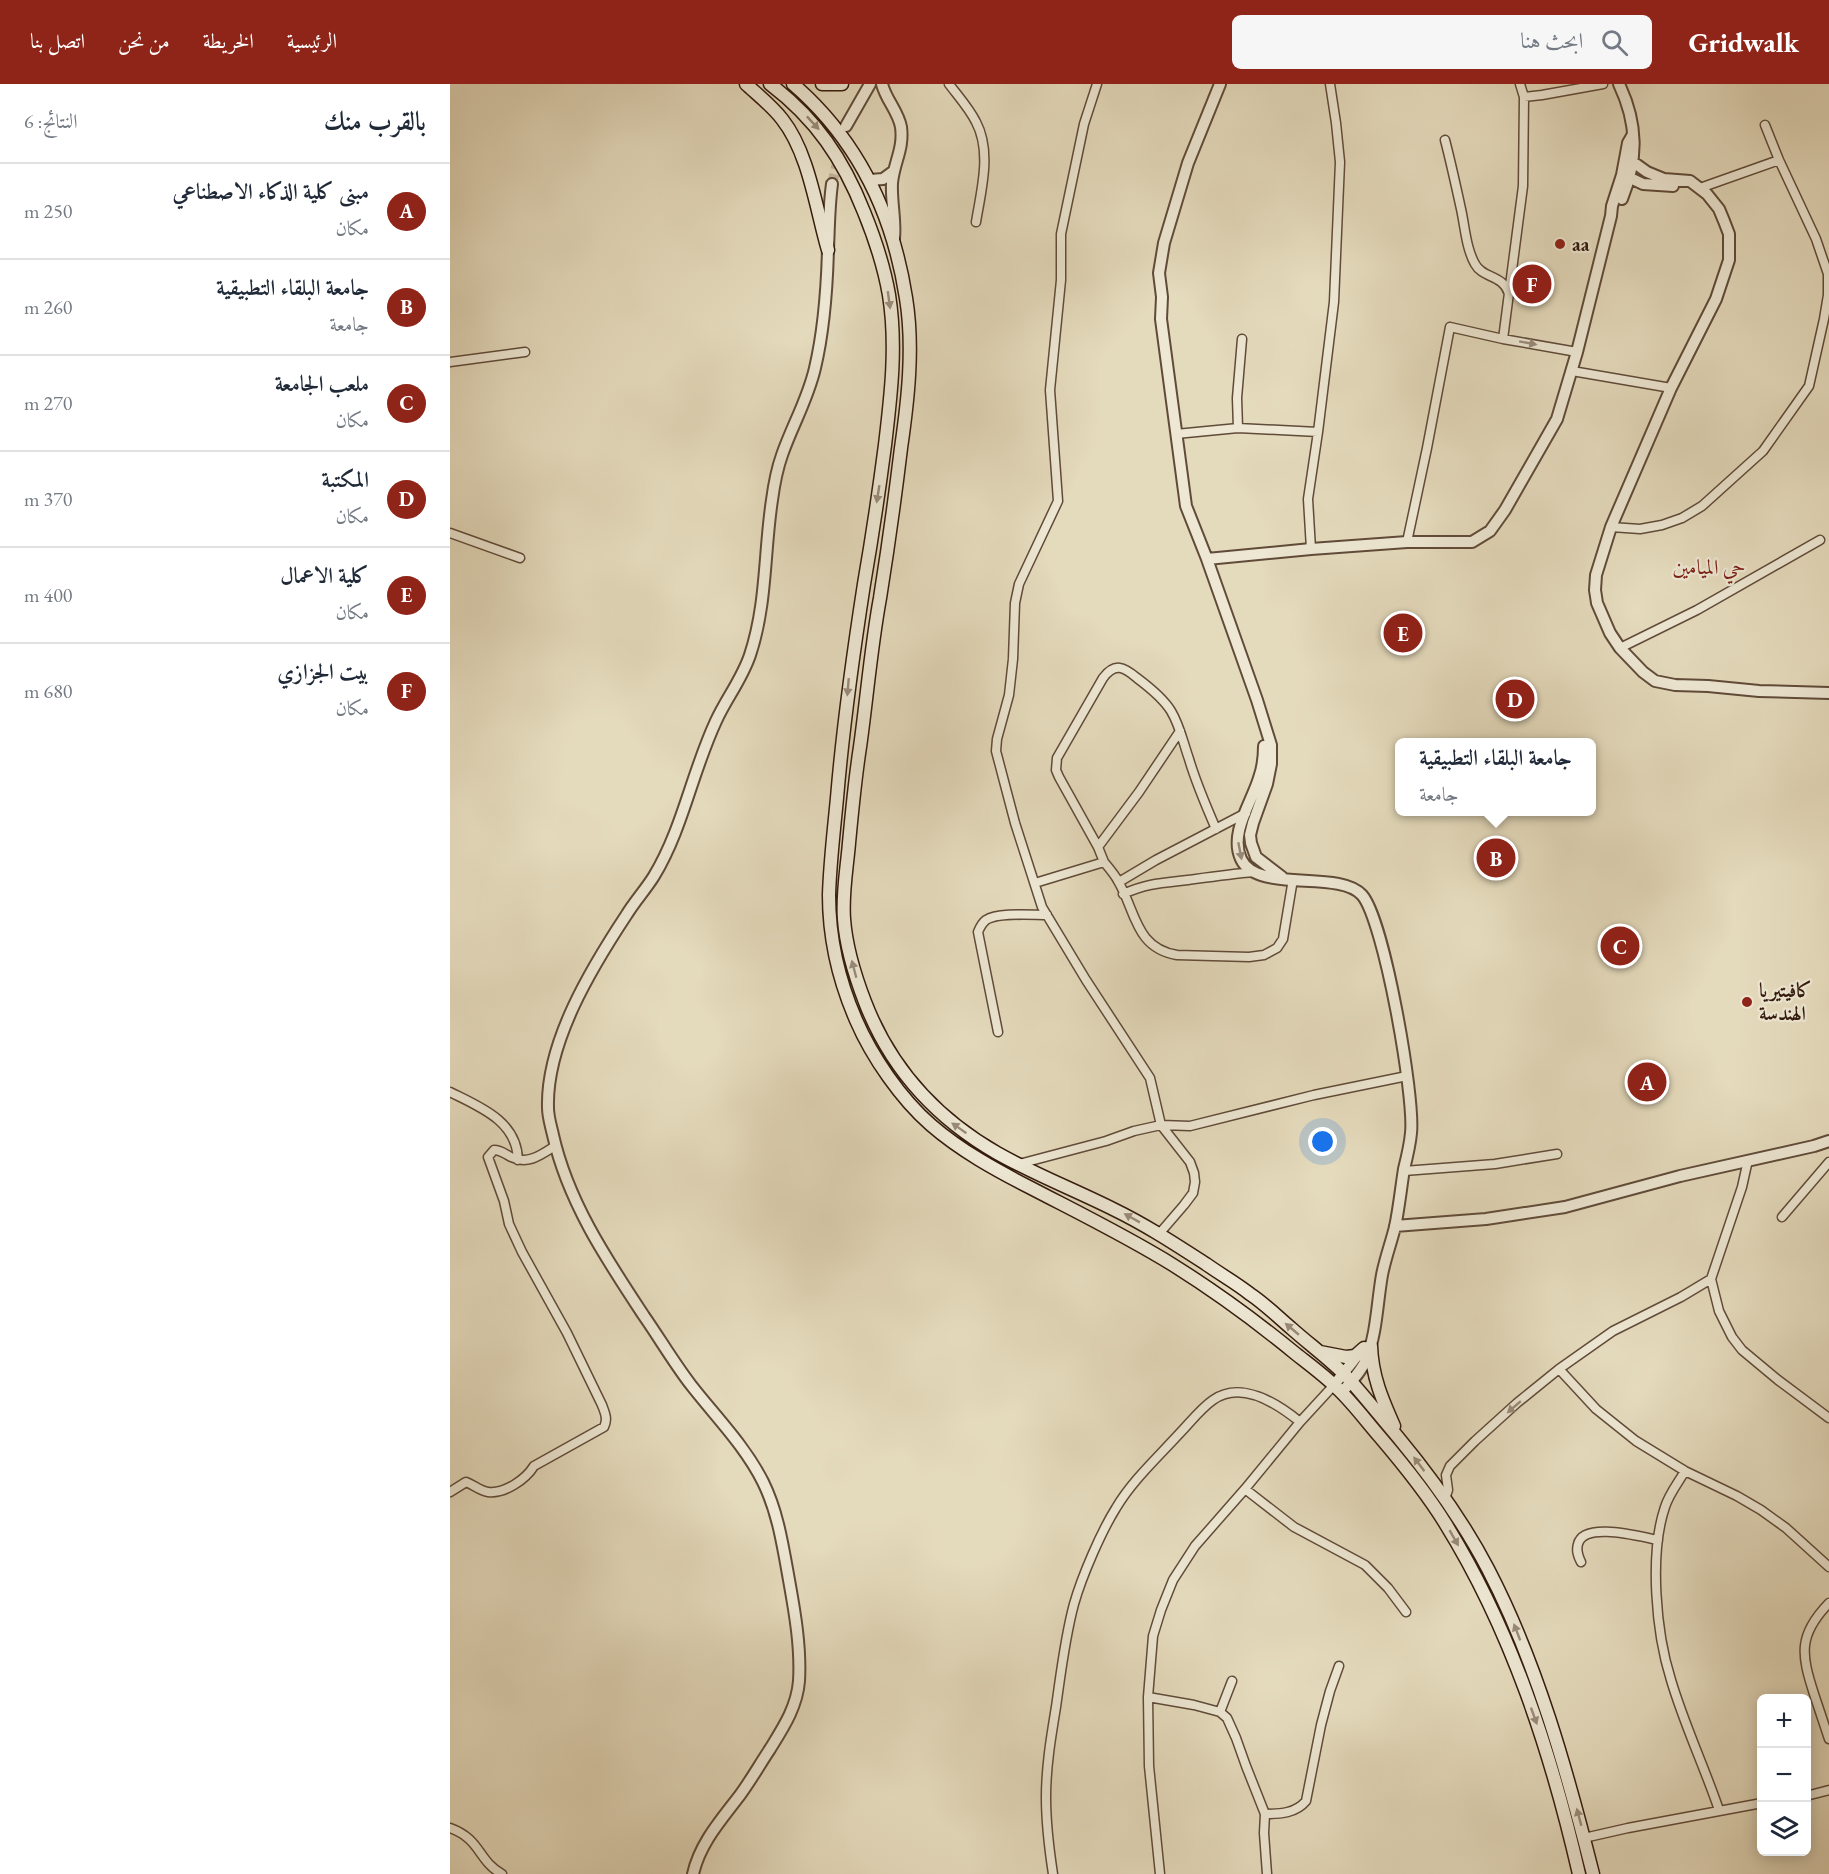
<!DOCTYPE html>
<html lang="ar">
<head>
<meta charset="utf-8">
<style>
  :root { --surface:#fff; --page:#f6f6f7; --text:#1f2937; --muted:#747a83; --line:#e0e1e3; --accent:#8f2418 }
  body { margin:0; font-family:"EB Garamond",Amiri,serif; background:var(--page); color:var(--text); direction:rtl }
  .controls { position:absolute; right:18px; bottom:18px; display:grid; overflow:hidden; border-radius:9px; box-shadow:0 3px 15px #0003 }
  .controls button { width:54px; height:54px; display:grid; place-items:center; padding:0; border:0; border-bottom:2px solid var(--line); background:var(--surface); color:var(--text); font:30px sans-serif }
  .you { position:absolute; left:873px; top:1058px; width:21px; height:21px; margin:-15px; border:4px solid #fff; border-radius:50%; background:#1a73e8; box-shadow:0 0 0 9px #1a73e833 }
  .badge { display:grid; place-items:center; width:39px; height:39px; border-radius:50%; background:var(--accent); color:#fff; font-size:20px; font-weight:700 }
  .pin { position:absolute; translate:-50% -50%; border:3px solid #fff; box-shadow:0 2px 6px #0006 }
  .popup { position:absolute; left:945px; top:654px; width:201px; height:78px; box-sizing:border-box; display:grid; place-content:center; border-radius:9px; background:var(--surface); filter:drop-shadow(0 2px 4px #0005); font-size:20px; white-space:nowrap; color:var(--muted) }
  .popup b { font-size:22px; color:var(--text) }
  .popup::after { content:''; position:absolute; left:50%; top:100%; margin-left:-12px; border:12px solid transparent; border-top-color:var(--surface) }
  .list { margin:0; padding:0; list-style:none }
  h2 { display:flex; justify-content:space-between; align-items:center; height:78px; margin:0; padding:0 24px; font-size:26px }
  h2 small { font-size:20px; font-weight:400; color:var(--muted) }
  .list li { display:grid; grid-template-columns:39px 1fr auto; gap:18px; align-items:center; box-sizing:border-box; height:96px; padding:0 24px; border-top:2px solid var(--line) }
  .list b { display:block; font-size:22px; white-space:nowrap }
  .list p { margin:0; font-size:20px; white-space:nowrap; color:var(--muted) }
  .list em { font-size:20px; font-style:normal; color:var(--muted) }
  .icon { flex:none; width:33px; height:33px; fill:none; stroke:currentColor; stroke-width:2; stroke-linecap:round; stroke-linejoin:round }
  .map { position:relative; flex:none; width:1379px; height:1790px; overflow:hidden; direction:ltr }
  header { display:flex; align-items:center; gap:36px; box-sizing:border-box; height:84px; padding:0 30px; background:var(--accent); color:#fff }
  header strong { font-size:28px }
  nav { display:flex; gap:33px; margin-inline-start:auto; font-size:21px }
  .search { width:420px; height:54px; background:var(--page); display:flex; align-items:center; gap:15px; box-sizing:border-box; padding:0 21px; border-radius:9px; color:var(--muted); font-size:22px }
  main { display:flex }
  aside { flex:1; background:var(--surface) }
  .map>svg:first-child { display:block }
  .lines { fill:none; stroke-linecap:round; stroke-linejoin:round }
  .tertiary-tunnel { stroke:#c1b499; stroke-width:10; stroke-dasharray:10 5; stroke-linecap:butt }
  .minor-casing { stroke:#604b39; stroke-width:11 }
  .tertiary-casing { stroke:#604b39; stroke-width:14 }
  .secondary-casing { stroke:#341b0d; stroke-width:15 }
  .minor { stroke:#ede7d3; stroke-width:8 }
  .tertiary { stroke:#ede7d3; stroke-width:10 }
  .secondary { stroke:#ede7d3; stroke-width:12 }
  .oneway { fill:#9a8b7a }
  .poi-dot { fill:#8f2418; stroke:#ede7d3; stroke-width:2 }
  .labels { text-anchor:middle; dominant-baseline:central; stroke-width:4.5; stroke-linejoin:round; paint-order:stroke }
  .poi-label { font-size:20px; font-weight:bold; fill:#341b0d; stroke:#ede7d3; text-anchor:start }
  .neighbourhood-label { font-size:21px; fill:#7a1f14; stroke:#ede7d3 }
</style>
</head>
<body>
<header>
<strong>Gridwalk</strong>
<div class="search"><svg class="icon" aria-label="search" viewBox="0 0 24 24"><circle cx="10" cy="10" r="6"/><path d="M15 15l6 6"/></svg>ابحث هنا</div>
<nav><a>الرئيسية</a><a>الخريطة</a><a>من نحن</a><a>اتصل بنا</a></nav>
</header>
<main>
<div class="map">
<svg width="1379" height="1790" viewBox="0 0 1379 1790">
  <rect width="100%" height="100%" fill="#e4dabc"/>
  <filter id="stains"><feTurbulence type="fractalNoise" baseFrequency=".00333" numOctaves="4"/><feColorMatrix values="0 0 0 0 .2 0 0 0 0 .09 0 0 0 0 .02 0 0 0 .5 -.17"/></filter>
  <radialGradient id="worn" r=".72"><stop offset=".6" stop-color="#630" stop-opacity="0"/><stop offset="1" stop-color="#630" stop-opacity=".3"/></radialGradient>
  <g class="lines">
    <path class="tertiary-tunnel" d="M 382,100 L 394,51"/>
    <defs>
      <path id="minor" d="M 499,0 C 508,12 519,24 526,38 C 542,68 531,107 526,138
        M 647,0 L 634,40 L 611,150 L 611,196 L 600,306 L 608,417 L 569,500 L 565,519 L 563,575 L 559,611 L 547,655 L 546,667 L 565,739 L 592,823 L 636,896 L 700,994 L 711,1041 L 740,1078 L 744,1089 L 745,1098 L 743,1109 L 734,1121 L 709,1150
        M 1074,13 L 1092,11 L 1153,0
        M 995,56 C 1001,79 1006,102 1011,125 C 1015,143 1016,164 1025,180 C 1033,195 1053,190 1059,210
        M 1250,104 L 1329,76
        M 1053,255 L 1073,102 L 1074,13 L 1070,0
        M 0,278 L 75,268
        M 1122,287 L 1221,304
        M 788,344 L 787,314 L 792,255
        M 726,350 L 788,344 L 868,348
        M 1161,443 L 1190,445 L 1212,441 L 1232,434 L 1252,422 L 1313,367 L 1359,302 L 1374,235 L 1378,211 L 1378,190 L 1366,155 L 1329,76 L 1315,41
        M 0,449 L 70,474
        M 957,458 L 977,364 L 1000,243 L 1053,255 L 1127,268
        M 861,465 L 858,415 L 868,348 L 884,218 L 890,78 L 886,39 L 880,0
        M 1170,564 L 1247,526 L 1370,456
        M 648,763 L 689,708 L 730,647
        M 654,778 L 648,763 L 609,693 L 606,686 L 607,674 L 653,594 C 665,578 674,583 687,594 C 699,603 713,614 721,627 C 730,642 733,658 739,675 C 746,699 756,722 766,745
        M 669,798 L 706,776 L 796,729
        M 585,799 L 654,778 C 659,784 665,791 668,797 C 686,827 685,864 727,871 L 799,873 L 814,871 L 827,864 L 833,855 L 843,795
        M 673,810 C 698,799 712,799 738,796 C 760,793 781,790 804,788
        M 548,948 L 528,848 C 530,843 532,839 536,836 C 548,828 582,831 597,831
        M 0,1008 C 30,1023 67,1037 68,1076
        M 569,1080 L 656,1057 L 684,1047 L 711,1041 L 740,1042 L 864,1011 L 957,992
        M 954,1087 L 1045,1080 L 1107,1070
        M 1332,1133 L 1379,1078
        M 1261,1195 L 1269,1227 L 1282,1253 L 1292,1266 L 1328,1296 L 1379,1334
        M 1109,1285 L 1146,1325 L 1186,1357 L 1235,1387 L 1287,1412 L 1311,1426 L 1336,1444 L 1379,1483
        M 1235,1387 C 1228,1399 1219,1410 1215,1423 C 1199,1470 1206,1549 1221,1596 C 1234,1640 1254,1682 1269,1726
        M 795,1405 L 844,1443 L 915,1481 L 938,1504 L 956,1528
        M 0,1408 L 16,1398 C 24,1401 30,1407 38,1408 C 55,1410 76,1395 84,1382 L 154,1343 C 158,1335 155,1329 152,1321 L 117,1249 L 72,1168 L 59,1140 L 54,1117 L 38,1073 L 44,1066 C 51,1066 55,1070 61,1073 C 78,1081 91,1071 105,1062
        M 995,1415 L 998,1406 L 996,1391 L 1000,1382 L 1025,1357 L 1067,1319 L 1109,1285 L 1163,1247 L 1231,1213 L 1261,1195 L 1292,1103 L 1298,1076
        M 1131,1478 C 1128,1472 1126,1467 1128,1460 C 1134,1437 1191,1453 1208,1456
        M 1379,1519 C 1348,1551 1351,1570 1364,1610 C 1369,1625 1374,1640 1379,1655
        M 698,1613 L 744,1621 L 770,1628 L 777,1634 L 786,1654 L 796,1682 L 815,1730 L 814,1749 L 817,1790
        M 770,1628 L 782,1597
        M 1356,1712 L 1379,1706
        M 815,1730 C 831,1730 846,1729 856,1717 L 871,1641 L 880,1607 L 889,1582
        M 0,1744 C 31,1755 28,1777 52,1790
        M 1134,1754 L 1178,1744 L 1312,1719
        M 603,1790 C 599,1764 596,1739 596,1713 C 596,1683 601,1653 606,1623 C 611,1588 615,1553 624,1520 C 632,1492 651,1448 666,1424 C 682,1397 707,1374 728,1351 C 739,1340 750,1325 763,1316 C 791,1296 828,1320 850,1338
        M 710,1790 L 699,1682 L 698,1613 L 703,1552 L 711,1526 L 723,1496 L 745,1462 L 795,1405 L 850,1338 L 884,1301"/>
      <path id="tertiary" d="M 432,0 C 436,16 448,27 451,43 C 454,65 444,78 442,99 C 441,118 446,136 444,155
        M 770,0 L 738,79 L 714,159 L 709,189 L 712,213 L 711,235 L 736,422 L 757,475 L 807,616 L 821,661 L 821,680 L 817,700 L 803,739 L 800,751 L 801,759 L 806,773 L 832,793
        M 1169,0 C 1188,40 1188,75 1172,115
        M 396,42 L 420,0
        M 1183,78 L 1197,88 L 1214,95 L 1240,97 L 1257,110 L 1269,125 L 1274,137 L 1279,150 L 1279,176 L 1266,215 L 1221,304 L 1161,443 L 1146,491 L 1145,506 L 1147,519 L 1160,549 L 1170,564 L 1193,588 L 1205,597 L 1225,601 L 1258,602 L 1309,607 L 1379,609
        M 1174,91 L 1193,100 L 1223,102
        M 420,96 L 433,95 L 444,87
        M 757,475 L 861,465 L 957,458 L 1022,458 L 1040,447 L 1055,426 L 1107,335 L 1127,268 L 1161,132 L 1162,122 L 1172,91 L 1178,59 L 1182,52
        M 814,662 C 814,673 813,683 809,694 C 802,718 779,749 791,775 C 807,810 889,785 912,811 C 934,836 965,1013 961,1049 C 960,1061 957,1073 954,1085 C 951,1104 949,1124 945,1143 C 941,1159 935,1175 932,1191 C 927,1219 927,1249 916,1276 C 911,1288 901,1298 892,1308
        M 945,1142 L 1036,1135 L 1115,1123 L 1230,1092 L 1364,1062 L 1379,1057
        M 884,1301 L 911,1267
        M 243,1790 C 250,1759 271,1736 290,1711 C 301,1696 310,1680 320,1665 C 333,1644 347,1623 349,1597 C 351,1564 345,1529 339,1496 C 333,1463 328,1428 313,1398 C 295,1362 266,1333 241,1301 C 224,1279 210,1255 194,1232 C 157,1176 118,1118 103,1051 C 101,1042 98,1033 98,1024 C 96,958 142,883 177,830 C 185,817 196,805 204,792 C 233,744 242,688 266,637 C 276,615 292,595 300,571 C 317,520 314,468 322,416 C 324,401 327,385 332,371 C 342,342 358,315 365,284 C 374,246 377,204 378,165 C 379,143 379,122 382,100"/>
      <path id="secondary" d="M 296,0 C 308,11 322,22 332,35 C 359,69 366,125 378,166
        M 320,0 C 366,35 393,75 414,128 C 425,155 434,182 439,211 C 447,261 441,311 435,361 C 429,407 422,454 414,500 C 403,571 393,642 387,714 C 384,746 380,778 379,811 C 379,854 389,897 406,936 C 422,973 451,1015 481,1041 C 511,1067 546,1086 581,1104 C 629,1129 678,1153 723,1181 C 766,1208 807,1238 846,1270 C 860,1281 875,1292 887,1304 C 903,1319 916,1337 930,1353 C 953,1380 976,1408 995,1439 C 1061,1545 1101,1668 1129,1790
        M 343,0 C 408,56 443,130 456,214 C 464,263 458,316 451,364 C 445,414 438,464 430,514 C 421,563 417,613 410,663 C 405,695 402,727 399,759 C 397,784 392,809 394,835 C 396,863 405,892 415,918 C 440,983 486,1034 547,1069 C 584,1090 625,1106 663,1125 C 696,1141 725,1160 756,1180 C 770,1190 786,1199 800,1210 C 815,1220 828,1233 841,1244 C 860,1261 881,1276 898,1294 C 915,1313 931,1333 947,1352 C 981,1393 1013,1437 1038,1485 C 1087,1579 1117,1687 1143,1790
        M 372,0 L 392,0
        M 921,1262 C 922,1292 932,1315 944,1342
        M 870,1268 L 896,1273 L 905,1272 L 914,1264"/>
    </defs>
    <use href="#minor" class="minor-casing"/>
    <use href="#tertiary" class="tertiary-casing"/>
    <use href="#secondary" class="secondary-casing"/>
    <use href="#minor" class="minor"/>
    <use href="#tertiary" class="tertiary"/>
    <use href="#secondary" class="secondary"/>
  </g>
  <defs><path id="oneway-solid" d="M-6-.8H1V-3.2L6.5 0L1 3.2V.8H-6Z" transform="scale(1.5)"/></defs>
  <g class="oneway">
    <use href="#oneway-solid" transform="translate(363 39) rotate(47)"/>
    <use href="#oneway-solid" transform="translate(439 216) rotate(82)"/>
    <use href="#oneway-solid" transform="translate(1078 259) rotate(10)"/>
    <use href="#oneway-solid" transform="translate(428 410) rotate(99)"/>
    <use href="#oneway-solid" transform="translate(398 603) rotate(95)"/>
    <use href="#oneway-solid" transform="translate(790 767) rotate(79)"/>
    <use href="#oneway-solid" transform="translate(404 885) rotate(-105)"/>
    <use href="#oneway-solid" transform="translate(509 1044) rotate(-145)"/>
    <use href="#oneway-solid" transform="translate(682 1134) rotate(-151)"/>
    <use href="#oneway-solid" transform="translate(842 1245) rotate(-140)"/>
    <use href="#oneway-solid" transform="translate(1064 1323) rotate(139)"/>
    <use href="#oneway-solid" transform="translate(969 1380) rotate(-127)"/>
    <use href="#oneway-solid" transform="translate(1004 1454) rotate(60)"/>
    <use href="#oneway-solid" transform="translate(1067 1548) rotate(-111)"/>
    <use href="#oneway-solid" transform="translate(1084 1632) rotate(70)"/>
    <use href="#oneway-solid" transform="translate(1129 1733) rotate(-105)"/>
  </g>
  <g class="poi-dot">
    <circle cx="1110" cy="160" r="6"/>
    <circle cx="1297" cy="918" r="6"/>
  </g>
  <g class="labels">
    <g class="poi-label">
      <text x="1122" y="160">aa</text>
      <text x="1309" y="906">كافيتيريا<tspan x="1309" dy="23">الهندسة</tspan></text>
    </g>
    <g class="neighbourhood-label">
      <text x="1259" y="482">حي الميامين</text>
    </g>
  </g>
  <rect width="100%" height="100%" filter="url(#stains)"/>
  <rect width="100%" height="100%" fill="url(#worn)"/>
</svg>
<div class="controls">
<button>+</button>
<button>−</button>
<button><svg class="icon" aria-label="layers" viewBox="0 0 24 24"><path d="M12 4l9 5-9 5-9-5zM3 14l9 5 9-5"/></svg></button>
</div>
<div class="you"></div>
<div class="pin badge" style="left:1197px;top:998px">A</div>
<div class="pin badge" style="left:1046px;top:774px">B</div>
<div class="popup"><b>جامعة البلقاء التطبيقية</b>جامعة</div>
<div class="pin badge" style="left:1170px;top:862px">C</div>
<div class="pin badge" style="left:1065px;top:615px">D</div>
<div class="pin badge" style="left:953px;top:549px">E</div>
<div class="pin badge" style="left:1082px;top:200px">F</div>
</div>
<aside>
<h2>بالقرب منك<small>النتائج: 6</small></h2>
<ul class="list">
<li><span class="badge">A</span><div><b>مبنى كلية الذكاء الاصطناعي</b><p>مكان</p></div><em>250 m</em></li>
<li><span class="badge">B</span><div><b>جامعة البلقاء التطبيقية</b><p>جامعة</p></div><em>260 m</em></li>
<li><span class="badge">C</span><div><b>ملعب الجامعة</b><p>مكان</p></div><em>270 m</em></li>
<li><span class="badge">D</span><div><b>المكتبة</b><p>مكان</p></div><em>370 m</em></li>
<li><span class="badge">E</span><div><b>كلية الاعمال</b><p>مكان</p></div><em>400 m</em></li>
<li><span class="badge">F</span><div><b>بيت الجزازي</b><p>مكان</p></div><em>680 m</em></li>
</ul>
</aside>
</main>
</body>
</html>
